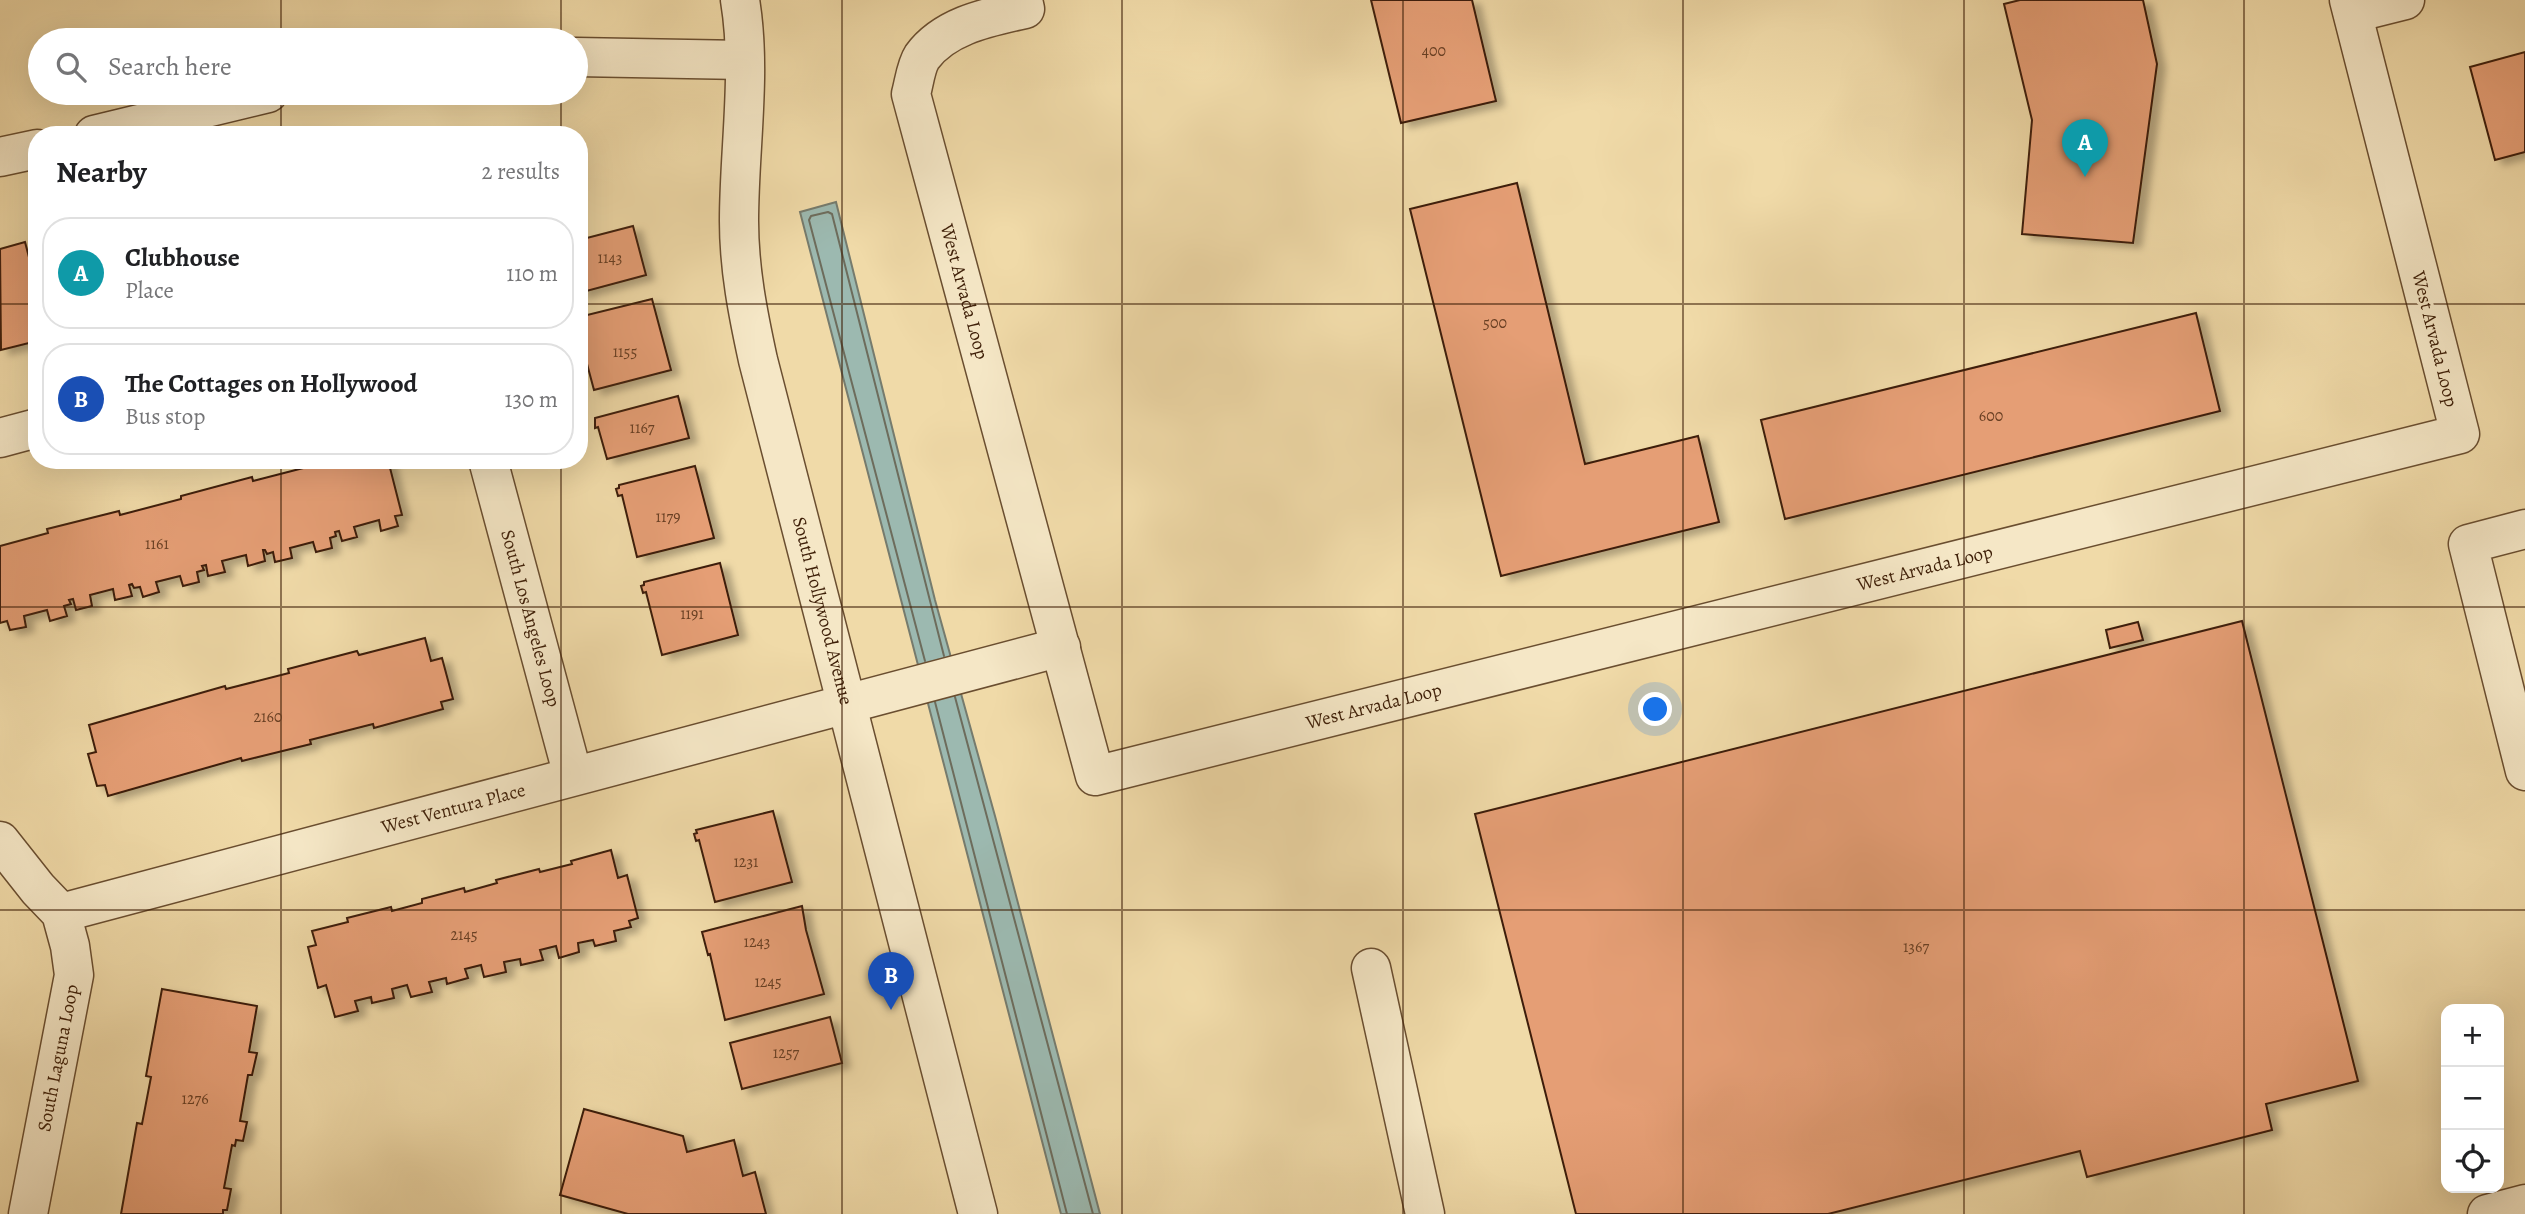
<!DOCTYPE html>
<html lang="en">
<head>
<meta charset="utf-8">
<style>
  :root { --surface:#fff; --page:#f2f2f2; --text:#202124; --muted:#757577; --line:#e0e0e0; --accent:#8f2418 }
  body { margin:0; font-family:Alegreya,serif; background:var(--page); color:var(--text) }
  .controls { position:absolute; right:21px; bottom:21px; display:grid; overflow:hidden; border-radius:14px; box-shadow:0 7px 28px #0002 }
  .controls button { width:63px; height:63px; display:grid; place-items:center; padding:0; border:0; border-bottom:2px solid var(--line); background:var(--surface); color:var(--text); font:35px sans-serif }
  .you { position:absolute; left:1656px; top:710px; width:24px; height:24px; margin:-18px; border:5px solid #fff; border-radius:50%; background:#1a73e8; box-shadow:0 0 0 10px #1a73e833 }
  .badge { display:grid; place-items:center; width:46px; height:46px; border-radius:50%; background:var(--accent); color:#fff; font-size:23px; font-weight:700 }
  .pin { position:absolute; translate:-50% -58px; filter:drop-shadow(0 2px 4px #0008) }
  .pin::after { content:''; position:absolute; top:37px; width:24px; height:21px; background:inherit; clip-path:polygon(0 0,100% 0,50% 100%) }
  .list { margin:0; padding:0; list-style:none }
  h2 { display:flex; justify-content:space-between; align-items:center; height:91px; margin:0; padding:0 28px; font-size:30px }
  h2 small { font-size:23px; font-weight:400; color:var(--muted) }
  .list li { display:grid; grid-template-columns:46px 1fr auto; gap:21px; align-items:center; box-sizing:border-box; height:112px; margin:0 14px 14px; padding:0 14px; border:2px solid var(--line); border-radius:28px }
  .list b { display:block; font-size:26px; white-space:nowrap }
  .list p { margin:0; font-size:23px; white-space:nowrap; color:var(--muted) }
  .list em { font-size:23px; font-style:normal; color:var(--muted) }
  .icon { flex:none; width:38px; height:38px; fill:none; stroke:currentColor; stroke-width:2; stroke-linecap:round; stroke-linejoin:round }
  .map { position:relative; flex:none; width:2525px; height:1214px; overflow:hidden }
  .search { position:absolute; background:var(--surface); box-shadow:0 7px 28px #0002; left:28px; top:28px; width:560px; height:77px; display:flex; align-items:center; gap:18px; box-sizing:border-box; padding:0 24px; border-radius:38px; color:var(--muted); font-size:26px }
  .panel { position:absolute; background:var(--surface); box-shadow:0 7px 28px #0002; left:28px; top:126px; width:560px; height:343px; border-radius:28px }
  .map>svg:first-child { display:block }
  .water { fill:#9cb9b0; stroke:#767b6d; stroke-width:2 }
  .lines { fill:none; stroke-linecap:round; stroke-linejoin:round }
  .shore { stroke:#6d6c5c; stroke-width:2 }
  .building { fill:#e59e74; stroke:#3e1f08; stroke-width:2; filter:url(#shadow) }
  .minor-casing { stroke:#6a4e30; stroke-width:41 }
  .minor { stroke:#f5e7c6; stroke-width:38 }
  .grid { fill:none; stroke:#3e1f08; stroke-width:2; stroke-opacity:0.55 }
  .labels { text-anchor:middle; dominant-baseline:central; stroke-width:6; stroke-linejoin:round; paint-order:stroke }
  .number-label { font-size:16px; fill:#683f23 }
  .street-label { font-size:19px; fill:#3e1f08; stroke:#f5e7c6 }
</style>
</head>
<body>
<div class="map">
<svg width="2525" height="1214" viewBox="0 0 2525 1214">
  <defs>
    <filter id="shadow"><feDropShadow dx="8" dy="4.5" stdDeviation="3.5" flood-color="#0004"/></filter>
  </defs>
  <rect width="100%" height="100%" fill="#f0daa8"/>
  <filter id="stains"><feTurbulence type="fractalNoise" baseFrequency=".00286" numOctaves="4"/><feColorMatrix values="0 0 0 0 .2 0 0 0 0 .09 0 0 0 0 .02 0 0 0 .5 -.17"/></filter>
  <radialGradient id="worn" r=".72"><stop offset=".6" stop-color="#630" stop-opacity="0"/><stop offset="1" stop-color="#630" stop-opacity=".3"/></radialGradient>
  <path class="water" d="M 836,202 L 935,600 L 995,816 L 1100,1214 L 1061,1214 L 800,212 Z"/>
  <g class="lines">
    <path class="shore" d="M 925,661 L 809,220 L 811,216 L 828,212 L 832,214 L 944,656
      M 955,697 L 1093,1214
      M 935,702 L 1067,1214"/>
  </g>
  <path class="building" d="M 1371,0 L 1472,0 L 1496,101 L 1401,123 Z
    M 2020,0 L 2143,0 L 2157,64 L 2133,243 L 2022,234 L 2032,120 L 2004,4 Z
    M 2525,52 L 2525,152 L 2495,160 L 2470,67 Z
    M 1517,183 L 1585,464 L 1698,436 L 1719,522 L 1501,576 L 1410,209 Z
    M 633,226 L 646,275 L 579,293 L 579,240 Z
    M 25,242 L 37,288 L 37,341 L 1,350 L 0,249 Z
    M 652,299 L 671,370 L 594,390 L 579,334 L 579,317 Z
    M 2196,313 L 2220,411 L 1785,519 L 1761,420 Z
    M 678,396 L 689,438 L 607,459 L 598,427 L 595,428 L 595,418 Z
    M 388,460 L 402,515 L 395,516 L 398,526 L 381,531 L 379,520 L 354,527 L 357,537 L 342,541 L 339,531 L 335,532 L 336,536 L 330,538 L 332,548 L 316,552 L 313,542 L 290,548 L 292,558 L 275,562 L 273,552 L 267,554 L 265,550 L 263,550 L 265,561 L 248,566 L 246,555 L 222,561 L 225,572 L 208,576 L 206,565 L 202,566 L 204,570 L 197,572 L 199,582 L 183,586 L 180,576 L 156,582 L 159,592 L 143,597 L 140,587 L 134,588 L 132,584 L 129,585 L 132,596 L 115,600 L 113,589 L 90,595 L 92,606 L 76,610 L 73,599 L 69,600 L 71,604 L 64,606 L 67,616 L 50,621 L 47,610 L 24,616 L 26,627 L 10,630 L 7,621 L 0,623 L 0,546 L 48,533 L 47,529 L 119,511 L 120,515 L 181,499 L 181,496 L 252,477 L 253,481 L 315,465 L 314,461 L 316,460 Z
    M 695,466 L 714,538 L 637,557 L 622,495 L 618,496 L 616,489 L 619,488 L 619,485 Z
    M 720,563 L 738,635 L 662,655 L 646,592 L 643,593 L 641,586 L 644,585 L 644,582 Z
    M 2242,621 L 2358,1081 L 2266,1104 L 2272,1130 L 2087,1177 L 2080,1151 L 1828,1214 L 1576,1214 L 1475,814 Z
    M 2138,622 L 2143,640 L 2110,648 L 2106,630 Z
    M 425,638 L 431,661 L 442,658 L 453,699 L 441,702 L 443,709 L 374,728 L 373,724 L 310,740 L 311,744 L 242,761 L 241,758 L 108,796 L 105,785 L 97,786 L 88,754 L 96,752 L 89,725 L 225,686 L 226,689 L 289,673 L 288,669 L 357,651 L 359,655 Z
    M 773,811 L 792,882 L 715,902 L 699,840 L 696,841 L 694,834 L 697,833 L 696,830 Z
    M 611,850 L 618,878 L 627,875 L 638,918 L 629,921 L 631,927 L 614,931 L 616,941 L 595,946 L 593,940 L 578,943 L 579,952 L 559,958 L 556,946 L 540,950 L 543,960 L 521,965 L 520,959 L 504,962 L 506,972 L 484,977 L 481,965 L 465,969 L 468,978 L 447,984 L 446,978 L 429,982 L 432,992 L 411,997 L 407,985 L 392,989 L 394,998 L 372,1003 L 371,997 L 355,1001 L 358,1011 L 335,1017 L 326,985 L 318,988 L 308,947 L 316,945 L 312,931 L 348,922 L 347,918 L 391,907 L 392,911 L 422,903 L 422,899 L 464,888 L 465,892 L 497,883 L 496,880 L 539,869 L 540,872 L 572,864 L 571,861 Z
    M 802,906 L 806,930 L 824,994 L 725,1020 L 710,954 L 708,955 L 702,932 Z
    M 162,989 L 257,1006 L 249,1052 L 257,1053 L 252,1075 L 248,1075 L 240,1121 L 247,1122 L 243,1141 L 236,1140 L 235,1146 L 232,1145 L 224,1188 L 231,1189 L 227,1210 L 223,1210 L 223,1214 L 121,1214 L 137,1123 L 142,1124 L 151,1077 L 146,1076 Z
    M 830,1017 L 842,1063 L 742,1089 L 730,1043 Z
    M 584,1109 L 683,1136 L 687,1152 L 734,1140 L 743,1176 L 755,1172 L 766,1214 L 628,1214 L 560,1195 Z"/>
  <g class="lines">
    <defs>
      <g id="minor">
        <path id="s1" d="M 740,0 C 752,72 739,148 739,221 C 739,269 748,314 758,360 L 978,1214"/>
        <path id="s2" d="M 1023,0 L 1025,9 C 990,17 945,25 922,57 C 916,66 914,83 911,94 L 1095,776 L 2460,434 L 2349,0"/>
        <path d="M 2353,13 L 2405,0"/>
        <path d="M 576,57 L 744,60"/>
        <path d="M 94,135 L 268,93"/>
        <path d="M 0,157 L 37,149"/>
        <path d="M 0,438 L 37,428"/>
        <path id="s3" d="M 488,460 L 573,776"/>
        <path d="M 2525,529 L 2468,544 L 2525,771"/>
        <path d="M 0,841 L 38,889 L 61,913 L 70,946 L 74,975 L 28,1214"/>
        <path id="s4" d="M 61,913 L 1061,647"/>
        <path d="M 1371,968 L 1425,1214"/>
        <path d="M 2487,1214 L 2525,1204"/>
      </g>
    </defs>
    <use href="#minor" class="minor-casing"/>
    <use href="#minor" class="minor"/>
  </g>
  <path class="grid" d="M 281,0 L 281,40M 561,0 L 561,40M 842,0 L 842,1214M 1122,0 L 1122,1214M 1403,0 L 1403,1214M 1683,0 L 1683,1214M 1964,0 L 1964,1214M 2244,0 L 2244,1214M 281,93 L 281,135M 561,93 L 561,135M 0,304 L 37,304M 579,304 L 2525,304M 281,460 L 281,1214M 561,460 L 561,1214M 0,607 L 2525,607M 0,910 L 2525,910"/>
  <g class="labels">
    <g class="number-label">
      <text x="1434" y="51">400</text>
      <text x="610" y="258">1143</text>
      <text x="1495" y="323">500</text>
      <text x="625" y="352">1155</text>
      <text x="1991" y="416">600</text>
      <text x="642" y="428">1167</text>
      <text x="668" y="517">1179</text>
      <text x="157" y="544">1161</text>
      <text x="692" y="614">1191</text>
      <text x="268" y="717">2160</text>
      <text x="746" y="862">1231</text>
      <text x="464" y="935">2145</text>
      <text x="757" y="942">1243</text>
      <text x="1916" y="947">1367</text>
      <text x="768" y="982">1245</text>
      <text x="786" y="1053">1257</text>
      <text x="195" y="1099">1276</text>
    </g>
    <g class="street-label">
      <text stroke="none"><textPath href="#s2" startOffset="369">West Arvada Loop</textPath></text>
      <text transform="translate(2435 339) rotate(76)">West Arvada Loop</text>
      <text stroke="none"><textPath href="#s2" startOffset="1726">West Arvada Loop</textPath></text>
      <text stroke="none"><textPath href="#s1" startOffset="621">South Hollywood Avenue</textPath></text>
      <text stroke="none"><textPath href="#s3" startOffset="164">South Los Angeles Loop</textPath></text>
      <text stroke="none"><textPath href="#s2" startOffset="1158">West Arvada Loop</textPath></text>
      <text stroke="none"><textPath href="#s4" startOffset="406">West Ventura Place</textPath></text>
      <text transform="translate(58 1058) rotate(-79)">South Laguna Loop</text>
    </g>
  </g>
  <rect width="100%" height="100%" filter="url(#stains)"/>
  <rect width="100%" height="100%" fill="url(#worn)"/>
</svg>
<div class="controls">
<button>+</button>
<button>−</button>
<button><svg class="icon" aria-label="locate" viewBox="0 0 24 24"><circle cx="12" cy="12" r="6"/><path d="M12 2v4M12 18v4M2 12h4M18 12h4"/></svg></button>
</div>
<div class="you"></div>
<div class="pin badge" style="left:2085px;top:177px;background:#0f9aa8">A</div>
<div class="pin badge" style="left:891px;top:1010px;background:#1a4fb4">B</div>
<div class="search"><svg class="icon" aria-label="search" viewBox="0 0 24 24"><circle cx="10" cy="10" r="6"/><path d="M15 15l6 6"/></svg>Search here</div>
<section class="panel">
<h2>Nearby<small>2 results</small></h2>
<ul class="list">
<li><span class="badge" style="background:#0f9aa8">A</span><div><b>Clubhouse</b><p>Place</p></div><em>110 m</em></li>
<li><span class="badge" style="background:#1a4fb4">B</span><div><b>The Cottages on Hollywood</b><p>Bus stop</p></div><em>130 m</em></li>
</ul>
</section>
</div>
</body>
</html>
